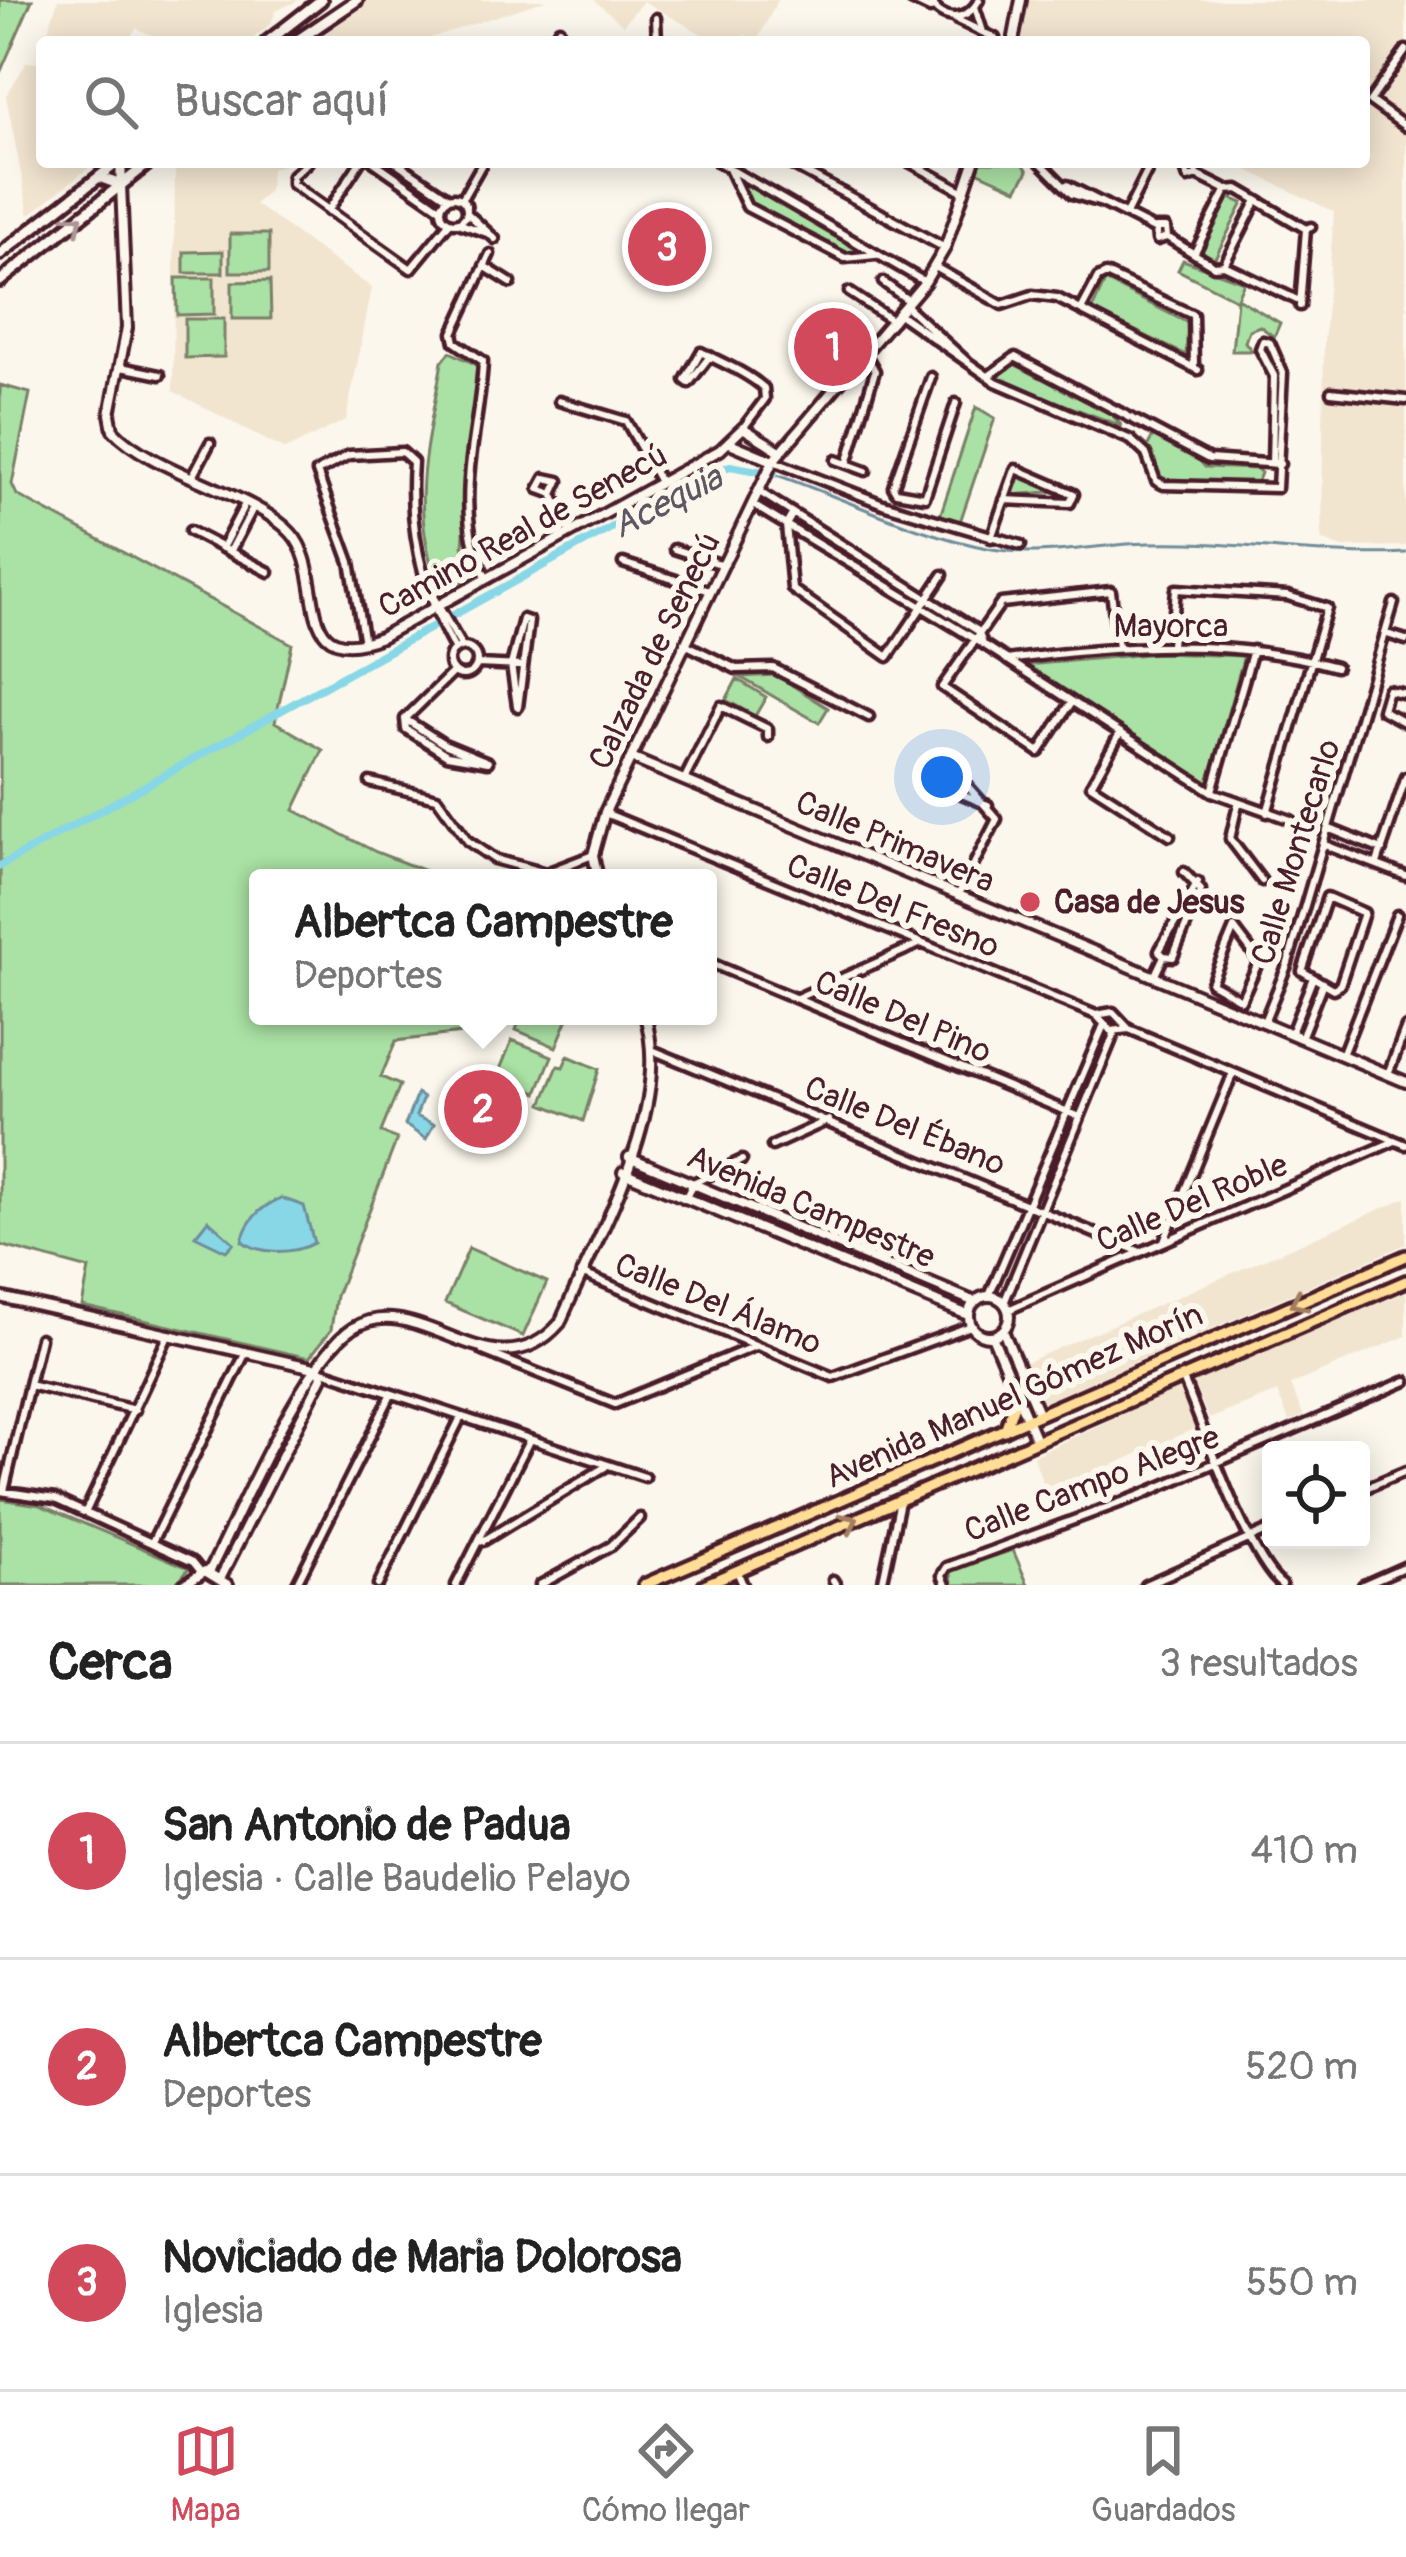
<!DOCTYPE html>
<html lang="es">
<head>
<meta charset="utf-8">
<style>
  :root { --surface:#fff; --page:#f2f2f2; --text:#222; --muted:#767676; --line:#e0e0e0; --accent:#d1495b }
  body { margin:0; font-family:Pangolin,sans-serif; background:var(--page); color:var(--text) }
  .controls { position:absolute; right:36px; bottom:36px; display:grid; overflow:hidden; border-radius:12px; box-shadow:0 6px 30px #0003 }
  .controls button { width:108px; height:108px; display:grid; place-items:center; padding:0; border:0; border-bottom:3px solid var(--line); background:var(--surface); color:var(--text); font:60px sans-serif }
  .you { position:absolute; left:942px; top:777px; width:42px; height:42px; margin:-30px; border:9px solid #fff; border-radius:50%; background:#1a73e8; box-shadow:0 0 0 18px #1a73e833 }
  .badge { display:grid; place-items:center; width:78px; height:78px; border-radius:50%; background:var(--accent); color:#fff; font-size:39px; font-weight:700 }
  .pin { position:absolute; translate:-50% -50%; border:6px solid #fff; box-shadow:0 3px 12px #0006 }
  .popup { position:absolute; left:249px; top:869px; width:468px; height:156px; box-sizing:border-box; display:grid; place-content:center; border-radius:12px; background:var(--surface); filter:drop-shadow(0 3px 9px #0005); font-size:39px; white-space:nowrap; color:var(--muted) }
  .popup b { font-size:45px; color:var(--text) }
  .popup::after { content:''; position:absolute; left:50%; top:100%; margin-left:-24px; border:24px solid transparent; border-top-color:var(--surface) }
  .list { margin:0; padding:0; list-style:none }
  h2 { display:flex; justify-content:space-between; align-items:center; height:156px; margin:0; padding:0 48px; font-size:51px }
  h2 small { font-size:39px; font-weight:400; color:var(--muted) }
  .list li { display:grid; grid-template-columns:78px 1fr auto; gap:36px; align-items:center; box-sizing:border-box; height:216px; padding:0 48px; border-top:3px solid var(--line) }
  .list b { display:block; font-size:45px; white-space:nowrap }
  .list p { margin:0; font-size:39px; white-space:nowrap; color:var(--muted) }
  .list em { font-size:39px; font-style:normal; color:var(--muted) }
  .icon { flex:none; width:66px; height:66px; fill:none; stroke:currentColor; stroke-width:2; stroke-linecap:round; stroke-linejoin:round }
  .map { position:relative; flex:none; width:1406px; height:1585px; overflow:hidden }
  .search { position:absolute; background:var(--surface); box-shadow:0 6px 30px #0003; left:36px; right:36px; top:36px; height:132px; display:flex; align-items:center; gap:30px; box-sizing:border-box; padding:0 42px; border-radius:12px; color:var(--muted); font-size:45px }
  .sheet { height:804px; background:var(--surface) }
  nav { display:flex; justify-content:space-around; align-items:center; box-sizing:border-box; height:168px; border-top:3px solid var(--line); background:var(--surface); font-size:33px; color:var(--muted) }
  nav a { display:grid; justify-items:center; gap:6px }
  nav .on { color:var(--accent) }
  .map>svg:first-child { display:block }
  .built { fill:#f2e5d0 }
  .green { fill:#aae1a4; stroke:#7a8068; stroke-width:3 }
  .water { fill:#88d7e6; stroke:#6f8d9b; stroke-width:3 }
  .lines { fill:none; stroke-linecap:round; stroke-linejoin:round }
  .stream { stroke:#6f8d9b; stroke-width:3 }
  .canal { stroke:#88d7e6; stroke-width:8 }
  .minor-casing { stroke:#4a1f2b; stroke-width:15 }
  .tertiary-casing { stroke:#4a1f2b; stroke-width:16 }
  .secondary-casing { stroke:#4a1f2b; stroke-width:18 }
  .primary-casing { stroke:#4a1f2b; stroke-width:18 }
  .minor { stroke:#fbf7ec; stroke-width:6 }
  .tertiary { stroke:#fbf7ec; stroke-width:8 }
  .secondary { stroke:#fbf7ec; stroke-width:9 }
  .primary { stroke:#ffdd96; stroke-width:9 }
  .oneway { stroke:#ab9695 }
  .oneway2 { stroke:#a47e60 }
  .poi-dot { fill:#d1495b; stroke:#fbf7ec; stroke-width:4.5 }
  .labels { text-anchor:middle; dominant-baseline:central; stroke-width:12; stroke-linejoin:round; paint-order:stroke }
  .street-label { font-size:33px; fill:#4a1f2b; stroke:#fbf7ec }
  .poi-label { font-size:33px; font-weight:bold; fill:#4a1f2b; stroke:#fbf7ec; text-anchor:start }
  .water-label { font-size:36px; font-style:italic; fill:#5d5663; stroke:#fbf7ec }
</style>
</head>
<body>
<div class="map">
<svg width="1406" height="1585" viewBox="0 0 1406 1585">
  <rect width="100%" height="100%" fill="#fbf7ec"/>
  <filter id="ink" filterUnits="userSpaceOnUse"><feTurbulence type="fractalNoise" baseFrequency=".00833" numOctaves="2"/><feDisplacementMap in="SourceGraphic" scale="24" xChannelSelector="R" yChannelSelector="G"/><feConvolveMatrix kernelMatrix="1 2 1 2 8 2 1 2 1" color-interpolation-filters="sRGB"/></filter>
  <g filter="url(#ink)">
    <path class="built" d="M 58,0 L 299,0 L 276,11 L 271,23 L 249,42 L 165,42 L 136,28 L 128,42 L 44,42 Z
      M 369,0 L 546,0 L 418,42 L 309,42 Z
      M 594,0 L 778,0 L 757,41 L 746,35 L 735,42 L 716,42 L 643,1 L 623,25 Z
      M 1026,0 L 1406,0 L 1406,546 L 1339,547 L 1322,540 L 1324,343 L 1334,212 L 1231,162 L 1364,162 L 1364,42 L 1019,42 Z
      M 42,48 L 42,162 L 96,162 L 29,215 L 6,96 L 27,62 L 37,63 Z
      M 175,162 L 293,162 L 271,169 L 269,190 L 255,204 L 372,288 L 346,420 L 285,450 L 173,391 Z
      M 1406,1198 L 1406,1244 L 1042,1403 L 1024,1363 Z
      M 1406,1292 L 1406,1336 L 1290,1385 L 1304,1416 L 1289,1421 L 1277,1392 L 1209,1419 L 1192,1380 Z
      M 1180,1387 L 1196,1428 L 1047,1494 L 1033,1456 Z"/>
    <path class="green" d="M 0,0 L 32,0 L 0,73 Z
      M 981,162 L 1022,162 L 1028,171 L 1017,189 L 977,171 Z
      M 741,180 L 747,180 L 870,250 L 847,255 L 749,204 Z
      M 1228,197 L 1243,203 L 1215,258 L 1201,254 Z
      M 230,234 L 269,234 L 269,272 L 230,272 Z
      M 223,251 L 223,273 L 184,273 L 184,252 Z
      M 1183,260 L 1244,282 L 1237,298 L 1280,323 L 1274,337 L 1260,326 L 1249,330 L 1245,342 L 1252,351 L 1232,351 L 1237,300 L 1178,270 Z
      M 176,278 L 214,278 L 214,314 L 177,315 Z
      M 270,281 L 271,319 L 232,319 L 232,282 Z
      M 1105,281 L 1188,323 L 1186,355 L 1092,310 Z
      M 185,319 L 224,319 L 224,357 L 185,358 Z
      M 450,352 L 477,365 L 463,546 L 475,576 L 440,594 C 408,501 426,454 442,362 Z
      M 1008,361 L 1112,415 L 1122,426 L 997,380 Z
      M 0,385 L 30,393 L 12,484 L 17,495 L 292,644 L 275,722 L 323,750 L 294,810 L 376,852 L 443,878 L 258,878 L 258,1016 L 508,1016 L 503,1028 L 396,1041 L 381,1077 L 400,1085 L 381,1132 L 397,1139 L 336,1296 L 331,1330 L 309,1358 L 82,1306 L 89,1269 L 0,1245 Z
      M 976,407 L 995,418 L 960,522 L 940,516 Z
      M 1153,436 L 1196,456 L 1205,467 L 1257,469 L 1261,473 L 1257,483 L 1165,480 L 1157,476 L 1147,447 Z
      M 1017,473 L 1061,491 L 1011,495 Z
      M 1158,653 L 1244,656 L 1208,783 L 1027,665 Z
      M 776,675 L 828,708 L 819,723 L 740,677 Z
      M 737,679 L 766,697 L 755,716 L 726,700 Z
      M 521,1016 L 569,1016 L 556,1047 L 516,1030 Z
      M 512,1040 L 552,1056 L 537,1093 L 497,1077 Z
      M 568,1056 L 599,1069 L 583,1121 L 542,1104 L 558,1066 L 563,1067 Z
      M 469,1248 L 547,1282 L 523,1336 L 445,1303 Z
      M 0,1499 L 40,1505 L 189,1568 L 175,1585 L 0,1585 Z
      M 1013,1550 L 1028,1585 L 952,1585 L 951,1570 Z"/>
    <path class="water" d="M 482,1088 L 499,1095 L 484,1130 L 468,1123 Z
      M 417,1094 L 423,1098 L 416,1116 L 434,1124 L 426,1139 L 405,1125 Z
      M 281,1198 L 304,1206 L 314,1243 C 294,1254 260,1255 242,1241 C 247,1220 262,1206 281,1198 Z
      M 208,1220 L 234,1243 L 226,1251 L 195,1236 Z"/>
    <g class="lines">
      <path class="stream" d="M 774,474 C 847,499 916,535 992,549 C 1044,558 1096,544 1148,543 C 1235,540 1319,558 1406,553"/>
      <path class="canal" d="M 0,866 L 705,476 L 730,466 L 774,474"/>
      <defs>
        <path id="minor" d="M 911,0 L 930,9
          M 929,0 C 942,22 966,23 979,0
          M 975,7 L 983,32
          M 656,18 L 657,42
          M 955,19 L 995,38
          M 535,42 L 554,36
          M 551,42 L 559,29
          M 1406,50 L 1370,101 L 1406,127
          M 308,162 L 292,176 L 292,184 L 411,269 L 449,223
          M 374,162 L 440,208
          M 396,162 L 449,198
          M 718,162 L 925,282
          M 786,162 L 945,248
          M 909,162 L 964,192
          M 1040,162 L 1072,194 L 1105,204
          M 729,169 L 747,207 L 845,258 L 875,255
          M 1197,175 L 1195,166 L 1185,169 L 1188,178 L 1197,175 L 1227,190 L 1238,189 L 1306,229
          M 1067,185 L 1154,229
          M441 210a13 13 0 1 1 26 0a13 13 0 1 1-26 0Z
          M 462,199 L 483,162
          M 328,211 L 360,162
          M 467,213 L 495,239
          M 1126,214 L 1152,162
          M 458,223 L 487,233
          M 1167,237 L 1166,228 L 1156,228 L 1157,240 L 1167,237 L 1214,266 L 1224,265 L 1297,300
          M 1195,252 L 1226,191
          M 1224,265 L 1255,204
          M 484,266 L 511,283
          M 935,267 L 1002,305 L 1032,295 L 1057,298 L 1198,370
          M 883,282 L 909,301
          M 849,292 L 893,321
          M 906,306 L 965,360
          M 1300,306 L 1306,229 L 1311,227
          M 1081,310 L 1098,278 L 1106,274 L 1193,315 L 1194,366
          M 899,314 L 996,382 L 1131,440 L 1146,454 L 1156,481 L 1164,485 L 1277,488 L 1283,373 L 1270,343 L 1263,341
          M 1263,341 L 1260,349 L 1274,376 L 1272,464
          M 710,356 L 689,383 L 685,380 L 701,352 C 723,363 747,373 764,388 L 765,399 L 743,428
          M 121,367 L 160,375
          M 990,375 L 1015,357 L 1209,459 L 1280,464
          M 931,377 L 893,487 L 896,492 L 925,497 L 956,403
          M 1331,392 L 1406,400
          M 559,401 L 626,421 L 660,482
          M 836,460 L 866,471
          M 773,461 L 883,504 L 1021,545
          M 847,464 L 875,371 L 865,353
          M 192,477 L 210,443
          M 758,491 L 978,631 L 983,644
          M 553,494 L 559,481 L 545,478 L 539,489 L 553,494 L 570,532
          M 753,505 L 983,644 L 1212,792 L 1291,820
          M 793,513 L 786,525 L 792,589 L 888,657 L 943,575
          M 190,531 L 269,572
          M 991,538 L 1015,470 L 1016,469 L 1074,494 L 1070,503 L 1004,500
          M 222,548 L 244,506
          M 674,549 L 723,565
          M 230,552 L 252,510
          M 623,563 L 710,591
          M 487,579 C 449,511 480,433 483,361 L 455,342 L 453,333 L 490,254
          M 431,593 L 462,647
          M 1387,634 L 1406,640
          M 364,643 L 350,562 L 317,472 L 349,455 L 402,452 L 413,462 C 408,530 422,591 455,650
          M 685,644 L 736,669 L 773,668 L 869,717
          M 1171,645 L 1176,589 L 1288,596 L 1327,608 L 1267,813
          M449 661a14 14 0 1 1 28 0a14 14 0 1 1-28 0Z
          M 1007,660 C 1116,645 1228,637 1336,667
          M 477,664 L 522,666
          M 1406,694 L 1388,690 L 1382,710 L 1406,723
          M 1071,703 L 1039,752 L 942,687 L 1001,603 L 1111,591 L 1118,648
          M 517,706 L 511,665 L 523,619
          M 518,707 L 529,621 L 523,619
          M 405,719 L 406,729 L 447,755 L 488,762
          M 405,719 L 444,744 L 488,762
          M 405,719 L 453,672
          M 1119,735 L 1091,785 L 1170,836
          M 684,780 L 721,706 L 768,729 L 768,737
          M 370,782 L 437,798 L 468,841 L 494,859 L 546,873 L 593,855
          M 1212,791 L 1253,650
          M 1238,804 L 1230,839 L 1262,881
          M 605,813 L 1096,1015 L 1111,1031 L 1129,1029 L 1406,1145
          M 1330,829 L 1382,850
          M 1325,845 L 1406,876
          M 1377,863 L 1406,777
          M 1184,872 L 1201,890 L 1173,957 L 1164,956 L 1159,951 L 1198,882
          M 958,895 L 997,819 L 957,774 L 948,779 L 950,789 L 988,805
          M 1327,897 L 1364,913 L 1340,985 L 1333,989 L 1302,971 Z
          M 1234,928 L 1259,961 L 1241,1000 L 1211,983 Z
          M 708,962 L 1080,1117
          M 1154,977 L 1164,956
          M 797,998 L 919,944
          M 1096,1015 L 1113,1012 L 1129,1029
          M 1264,1022 L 1288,963 L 1394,603
          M 1291,1033 L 1312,980
          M 1301,1038 L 1322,985
          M 652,1050 L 1138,1251
          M 1342,1055 L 1397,915
          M 1388,1074 L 1406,1027
          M 772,1146 L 829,1120
          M 685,1199 L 693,1183 L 742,1160
          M 1164,1241 L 1233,1073
          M 581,1273 L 833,1377 L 971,1326
          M 989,1296 L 1103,1027
          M 1004,1303 L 1115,1032
          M 1008,1310 L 1395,1141
          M 483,1351 L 615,1404 L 755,1346
          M 320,1370 L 645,1477
          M 1183,1379 C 1202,1423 1248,1559 1282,1585
          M 29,1385 L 135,1410
          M 1361,1490 L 1406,1471
          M 0,1491 L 55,1499 L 193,1562 L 201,1572
          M 4,1491 L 40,1338
          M 85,1513 L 169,1334
          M 483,1541 L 605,1467
          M 152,1542 L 246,1352
          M 737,1571 L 743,1585
          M 833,1580 L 836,1585
          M 296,1585 L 391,1395
          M 378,1585 L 460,1419
          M 456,1585 L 529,1441
          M 540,1585 L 611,1546 L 640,1518
          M 882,1585 L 900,1501
          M 946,1585 L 942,1575 L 947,1567 L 1141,1495 L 1406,1381
          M 1145,1585 L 1271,1529
          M 1363,1585 L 1406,1566"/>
        <path id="tertiary" d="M 1013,42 L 1021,0
          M 121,185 L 127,328 L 110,414 L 113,430 C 151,472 256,494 291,533 C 329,574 289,672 381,637 L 720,450 L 743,428 L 780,451
          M 730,443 L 773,461
          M 631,758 L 1406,1082
          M 598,878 L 593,855 L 605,812 L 773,461 L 925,282 L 945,248 L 974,162
          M 629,1157 L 975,1302
          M 623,1172 L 968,1315
          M969 1316a20 20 0 1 1 40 0a20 20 0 1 1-40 0Z
          M 0,1297 L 319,1369
          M 1003,1331 L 1039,1415
          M 992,1336 L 1036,1440
          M 209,1572 C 239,1514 305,1358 353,1328 C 420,1287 493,1400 560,1323 C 596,1237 674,1110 645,1016
          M 221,1577 L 322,1377 L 320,1370
          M 183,1585 L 205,1571 L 228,1585"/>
        <path id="secondary" d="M 267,42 L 321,0
          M 295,42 L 357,0
          M 99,177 L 121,185 L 121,162
          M 0,254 L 118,162
          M 0,281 L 150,162"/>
        <path id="primary" d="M 1005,1430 L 1017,1396
          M 644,1585 L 1406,1256
          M 704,1585 L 1406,1281"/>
      </defs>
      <use href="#minor" class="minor-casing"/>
      <use href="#tertiary" class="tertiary-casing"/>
      <use href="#secondary" class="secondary-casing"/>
      <use href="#primary" class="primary-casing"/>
      <use href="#minor" class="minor"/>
      <use href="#tertiary" class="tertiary"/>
      <use href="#secondary" class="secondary"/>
      <use href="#primary" class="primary"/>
    </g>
    <defs><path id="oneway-chevron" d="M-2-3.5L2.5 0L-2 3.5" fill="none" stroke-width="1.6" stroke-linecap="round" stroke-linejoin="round" transform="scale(3)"/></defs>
    <use class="oneway" href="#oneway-chevron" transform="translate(75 222) rotate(-39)"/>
    <g class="oneway2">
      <use href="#oneway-chevron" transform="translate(1298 1302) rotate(156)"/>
      <use href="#oneway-chevron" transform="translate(850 1522) rotate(-27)"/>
    </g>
  </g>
  <circle class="poi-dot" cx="1030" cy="902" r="12"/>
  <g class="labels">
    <g class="street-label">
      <text transform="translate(523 531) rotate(-29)">Camino Real de Senecú</text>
      <text x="1171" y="626">Mayorca</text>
      <text transform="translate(655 651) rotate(-64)">Calzada de Senecú</text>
      <text transform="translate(895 842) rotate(23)">Calle Primavera</text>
      <text transform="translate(1296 852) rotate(-73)">Calle Montecarlo</text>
      <text transform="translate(893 906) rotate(22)">Calle Del Fresno</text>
      <text transform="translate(903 1017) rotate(23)">Calle Del Pino</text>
      <text transform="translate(905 1126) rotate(22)">Calle Del Ébano</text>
      <text transform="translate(1192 1203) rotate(-23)">Calle Del Roble</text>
      <text transform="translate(811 1207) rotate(23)">Avenida Campestre</text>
      <text transform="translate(718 1304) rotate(22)">Calle Del Álamo</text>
      <text transform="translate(1014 1396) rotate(-24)">Avenida Manuel Gómez Morín</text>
      <text transform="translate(1092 1484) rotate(-21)">Calle Campo Alegre</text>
    </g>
    <g class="poi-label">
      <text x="1054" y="902">Casa de Jesus</text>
    </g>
    <g class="water-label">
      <text transform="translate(667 502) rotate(-27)">Acequia</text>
    </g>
  </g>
</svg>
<div class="controls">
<button><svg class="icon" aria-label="locate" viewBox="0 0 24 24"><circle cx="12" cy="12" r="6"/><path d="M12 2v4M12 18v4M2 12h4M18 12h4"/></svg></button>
</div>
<div class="you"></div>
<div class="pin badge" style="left:833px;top:347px">1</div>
<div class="pin badge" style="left:483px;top:1109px">2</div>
<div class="popup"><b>Albertca Campestre</b>Deportes</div>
<div class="pin badge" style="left:667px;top:247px">3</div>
<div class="search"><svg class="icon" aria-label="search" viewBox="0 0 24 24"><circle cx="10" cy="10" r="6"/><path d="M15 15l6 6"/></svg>Buscar aquí</div>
</div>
<section class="sheet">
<h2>Cerca<small>3 resultados</small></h2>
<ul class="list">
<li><span class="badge">1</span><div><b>San Antonio de Padua</b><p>Iglesia · Calle Baudelio Pelayo</p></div><em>410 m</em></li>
<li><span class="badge">2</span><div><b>Albertca Campestre</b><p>Deportes</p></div><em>520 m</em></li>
<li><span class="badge">3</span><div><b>Noviciado de Maria Dolorosa</b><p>Iglesia</p></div><em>550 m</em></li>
</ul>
</section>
<nav>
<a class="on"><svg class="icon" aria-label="map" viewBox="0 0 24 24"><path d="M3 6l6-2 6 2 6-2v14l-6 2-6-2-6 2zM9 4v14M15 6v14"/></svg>Mapa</a>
<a><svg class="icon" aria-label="directions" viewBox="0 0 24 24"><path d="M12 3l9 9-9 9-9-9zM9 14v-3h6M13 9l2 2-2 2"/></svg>Cómo llegar</a>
<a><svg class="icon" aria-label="saved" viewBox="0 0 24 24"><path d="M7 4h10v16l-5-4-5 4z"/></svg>Guardados</a>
</nav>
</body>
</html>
